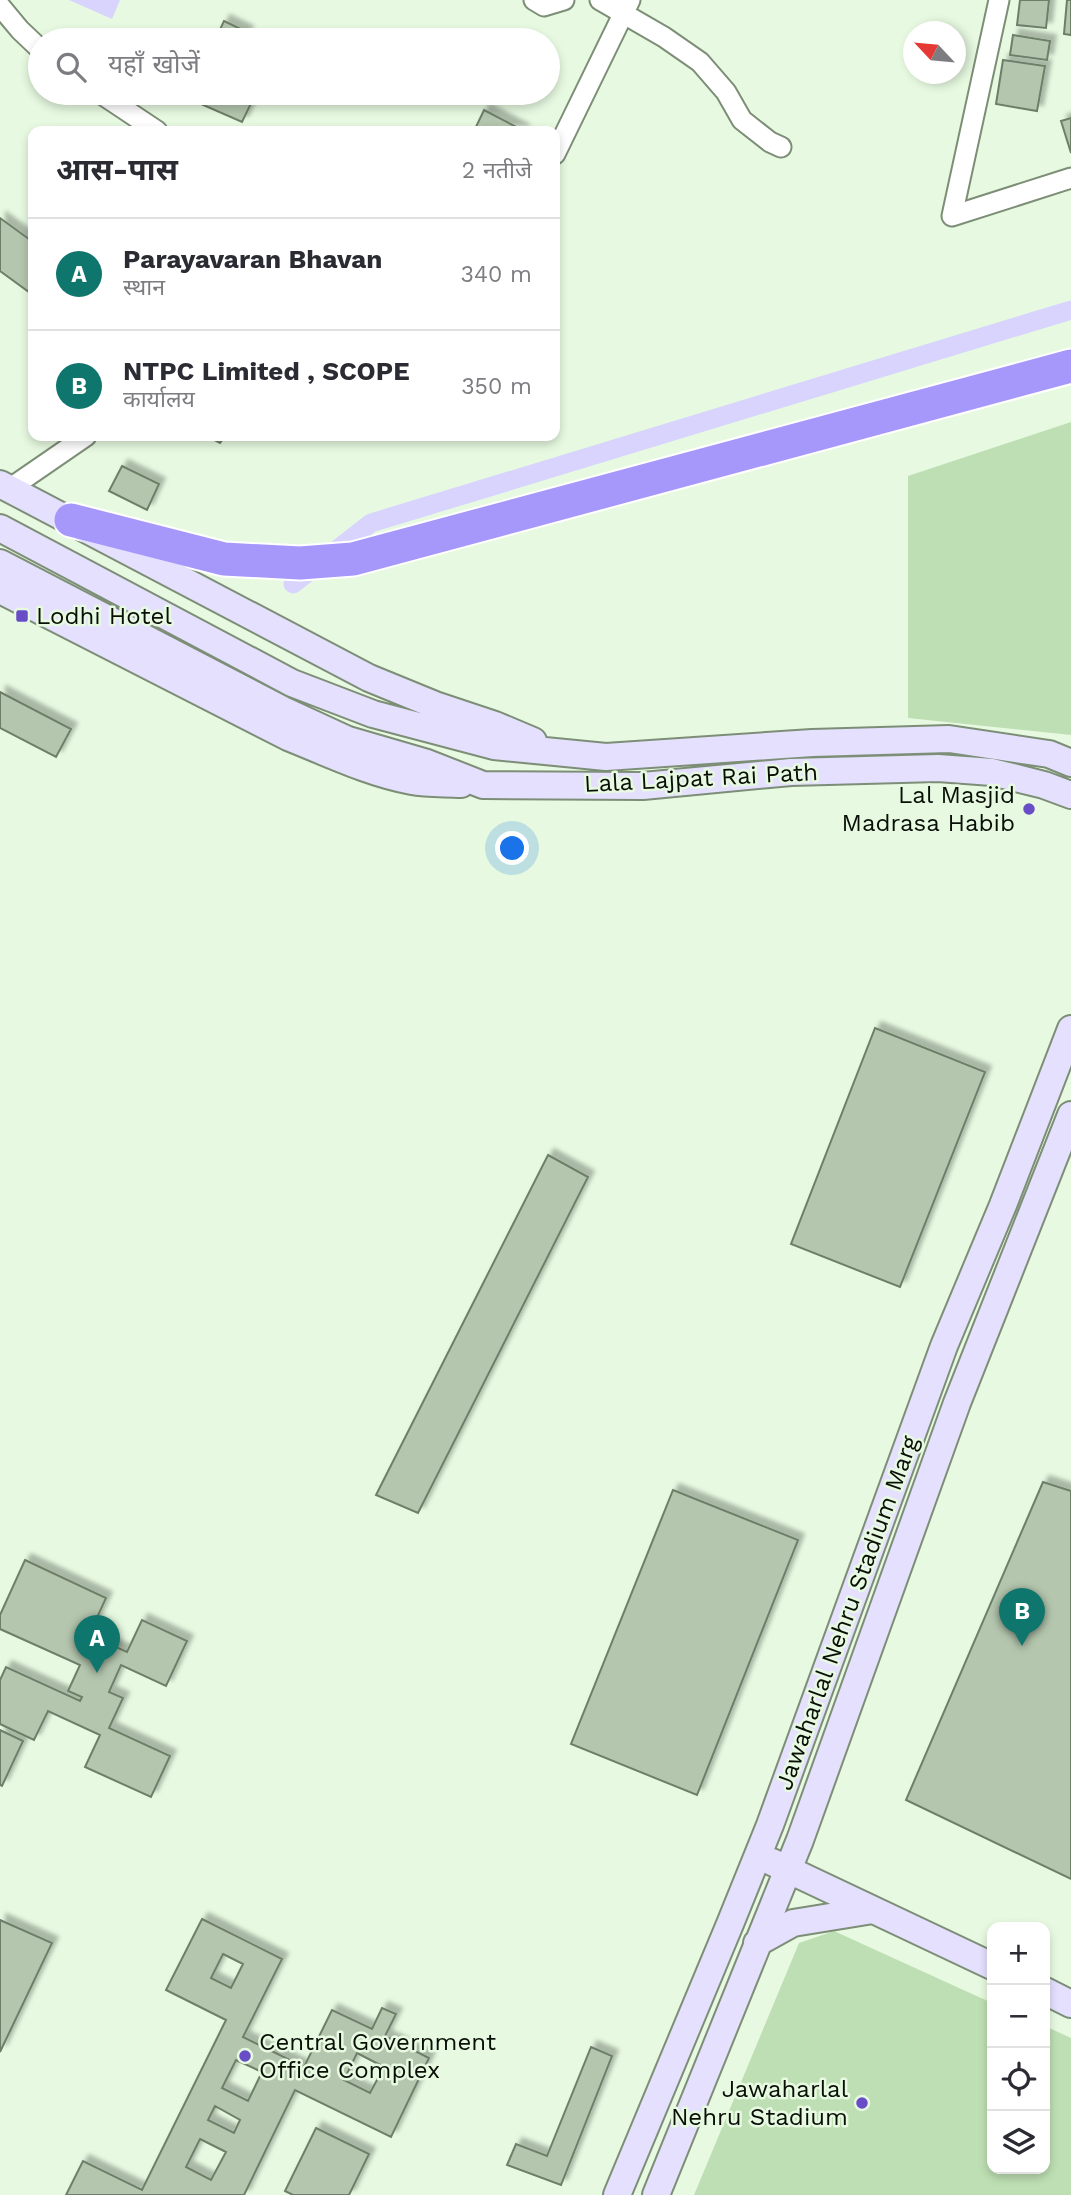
<!DOCTYPE html>
<html lang="hi">
<head>
<meta charset="utf-8">
<style>
  :root { --surface:#fff; --page:#f2f2f3; --text:#2b2b33; --muted:#7c7c81; --line:#e1e1e2; --accent:#0f766e }
  body { margin:0; font-family:"Work Sans","Noto Sans Devanagari",sans-serif; background:var(--page); color:var(--text) }
  .controls { position:absolute; right:21px; bottom:21px; display:grid; overflow:hidden; border-radius:14px; box-shadow:0 4px 10px #0003 }
  .controls button { width:63px; height:63px; display:grid; place-items:center; padding:0; border:0; border-bottom:2px solid var(--line); background:var(--surface); color:var(--text); font:35px sans-serif }
  .compass { position:absolute; left:903px; top:21px; width:63px; height:63px; border-radius:50%; background:var(--surface); box-shadow:0 4px 10px #0003; rotate:296deg }
  .you { position:absolute; left:513px; top:849px; width:24px; height:24px; margin:-18px; border:5px solid #fff; border-radius:50%; background:#1a73e8; box-shadow:0 0 0 10px #1a73e833 }
  .badge { display:grid; place-items:center; width:46px; height:46px; border-radius:50%; background:var(--accent); color:#fff; font-size:23px; font-weight:700 }
  .pin { position:absolute; translate:-50% -58px; filter:drop-shadow(0 2px 4px #0008) }
  .pin::after { content:''; position:absolute; top:37px; width:24px; height:21px; background:inherit; clip-path:polygon(0 0,100% 0,50% 100%) }
  .list { margin:0; padding:0; list-style:none }
  h2 { display:flex; justify-content:space-between; align-items:center; height:91px; margin:0; padding:0 28px; font-size:30px }
  h2 small { font-size:23px; font-weight:400; color:var(--muted) }
  .list li { display:grid; grid-template-columns:46px 1fr auto; gap:21px; align-items:center; box-sizing:border-box; height:112px; padding:0 28px; border-top:2px solid var(--line) }
  .list b { display:block; font-size:26px; white-space:nowrap }
  .list p { margin:0; font-size:23px; white-space:nowrap; color:var(--muted) }
  .list em { font-size:23px; font-style:normal; color:var(--muted) }
  .icon { flex:none; width:38px; height:38px; fill:none; stroke:currentColor; stroke-width:2; stroke-linecap:round; stroke-linejoin:round }
  .map { position:relative; flex:none; width:1071px; height:2195px; overflow:hidden }
  .search { position:absolute; background:var(--surface); box-shadow:0 4px 10px #0003; left:28px; top:28px; width:532px; height:77px; display:flex; align-items:center; gap:18px; box-sizing:border-box; padding:0 24px; border-radius:38px; color:var(--muted); font-size:26px }
  .panel { position:absolute; background:var(--surface); box-shadow:0 4px 10px #0003; left:28px; top:126px; width:532px; height:315px; border-radius:14px }
  .map>svg:first-child { display:block }
  .green { fill:#bedfb3 }
  .water { fill:#d8d4fe }
  .lines { fill:none; stroke-linecap:round; stroke-linejoin:round }
  .canal { stroke:#d8d4fe; stroke-width:19 }
  .building { fill:#b4c6ae; stroke:#6e7f69; stroke-width:2; fill-rule:evenodd; filter:url(#shadow) }
  .street-casing { stroke:#7d8e77; stroke-width:23 }
  .secondary-casing { stroke:#7d8e77; stroke-width:30 }
  .highway-casing { stroke:#fff; stroke-width:37 }
  .street { stroke:#fff; stroke-width:19 }
  .secondary { stroke:#e4e0fe; stroke-width:26 }
  .highway { stroke:#a698fb; stroke-width:33 }
  .poi-dot { fill:#694dc7; stroke:#e7fae1; stroke-width:2.5 }
  .labels { text-anchor:middle; dominant-baseline:central; stroke-width:5; stroke-linejoin:round; paint-order:stroke }
  .poi-label { font-size:24px; fill:#090f07; stroke:#e7fae1; text-anchor:start }
  .street-label { font-size:24px; fill:#090f07; stroke:#e7fae1 }
</style>
</head>
<body>
<div class="map">
<svg width="1071" height="2195" viewBox="0 0 1071 2195">
  <defs>
    <filter id="shadow"><feDropShadow dx="6" dy="-6" stdDeviation="2" flood-color="#0004"/></filter>
  </defs>
  <rect width="100%" height="100%" fill="#e7fae1"/>
  <path class="green" d="M 1071,422 L 1071,735 L 908,718 L 908,476 Z
    M 834,1931 L 992,2003 L 992,2169 L 1045,2169 L 1045,2026 L 1071,2038 L 1071,2195 L 694,2195 L 799,1943 Z"/>
  <path class="water" d="M 69,0 L 120,0 L 112,19 Z"/>
  <g class="lines">
    <path class="canal" d="M 293,584 L 371,523 L 1071,310"/>
  </g>
  <path class="building" d="M 1020,0 L 1049,0 L 1046,28 L 1017,25 Z
    M 1067,0 L 1071,0 L 1071,35 L 1064,34 Z
    M 224,21 L 247,32 L 243,40 L 215,40 Z
    M 1013,35 L 1050,41 L 1047,60 L 1010,55 Z
    M 1003,60 L 1045,66 L 1037,111 L 996,104 Z
    M 176,93 L 256,93 L 242,122 Z
    M 484,110 L 524,131 L 474,131 Z
    M 1071,118 L 1071,153 L 1061,121 Z
    M 0,218 L 33,242 L 33,295 L 0,271 Z
    M 207,436 L 225,436 L 220,443 Z
    M 122,466 L 159,484 L 147,510 L 109,491 Z
    M 0,692 L 71,729 L 56,757 L 0,728 Z
    M 875,1028 L 985,1072 L 900,1287 L 791,1244 Z
    M 548,1155 L 588,1177 L 418,1513 L 376,1495 Z
    M 1043,1482 L 1071,1491 L 1071,1879 L 906,1800 Z
    M 673,1490 L 798,1540 L 697,1795 L 571,1744 Z
    M 25,1560 L 106,1598 L 89,1635 L 127,1652 L 142,1620 L 187,1641 L 166,1686 L 121,1665 L 109,1692 L 123,1698 L 109,1728 L 170,1756 L 151,1797 L 85,1767 L 100,1735 L 48,1711 L 34,1740 L 0,1724 L 0,1680 L 6,1667 L 80,1701 L 82,1697 L 68,1691 L 80,1665 L 0,1629 L 0,1615 Z
    M 0,1730 L 23,1741 L 2,1786 L 0,1785 Z
    M 202,1919 L 282,1959 L 243,2037 L 304,2067 L 332,2010 L 372,2029 L 382,2008 L 396,2014 L 385,2036 L 429,2058 L 391,2137 L 295,2090 L 244,2195 L 66,2195 L 83,2161 L 142,2190 L 226,2020 L 166,1990 ZM 223,1954 L 243,1964 L 231,1988 L 211,1978 ZM 357,2053 L 384,2067 L 370,2093 L 344,2080 ZM 236,2060 L 262,2072 L 248,2101 L 222,2088 ZM 215,2106 L 240,2120 L 234,2133 L 208,2120 ZM 200,2139 L 226,2152 L 211,2180 L 186,2167 Z
    M 0,1920 L 52,1943 L 0,2052 Z
    M 591,2047 L 612,2056 L 561,2185 L 507,2165 L 516,2144 L 547,2156 Z
    M 316,2128 L 369,2154 L 349,2195 L 293,2195 L 285,2191 Z"/>
  <g class="lines">
    <defs>
      <path id="street" d="M 534,0 L 544,6 L 564,0
        M 600,0 L 664,37 L 700,62 L 726,92 L 742,120 L 770,142 L 781,147
        M 999,0 L 952,216 L 1071,178
        M 0,6 L 20,30 L 40,49
        M 100,93 L 157,131
        M 555,154 L 630,0
        M 9,489 L 86,436"/>
      <path id="secondary" d="M 0,484 L 369,678 L 435,705 L 495,725 L 533,741
        M 0,528 L 292,683 L 373,714 L 494,746 L 606,757 L 812,743 L 949,739 L 1049,754 L 1071,763
        M 0,563 L 283,710 L 348,740 L 427,763 L 483,785 L 643,786 L 791,772 L 938,768 L 992,772 L 1044,785 L 1071,795
        M 0,590 L 288,737 C 328,753 369,773 412,781 C 427,784 445,783 461,784
        M 772,1862 L 992,1966
        M 757,1943 L 793,1923 L 873,1910
        M 1045,1991 L 1071,2004
        M 617,2195 L 730,1924 L 770,1825 L 944,1346 L 1003,1205 L 1071,1029
        M 656,2195 L 800,1840 L 957,1403 L 1071,1115"/>
      <path id="highway" d="M 71,520 L 224,559 L 300,563 L 353,559 L 1071,366"/>
    </defs>
    <use href="#street" class="street-casing"/>
    <use href="#secondary" class="secondary-casing"/>
    <use href="#highway" class="highway-casing"/>
    <use href="#street" class="street"/>
    <use href="#secondary" class="secondary"/>
    <use href="#highway" class="highway"/>
  </g>
  <g class="poi-dot">
    <rect x="15" y="609" width="14" height="14" rx="3.5"/>
    <circle cx="1029" cy="809" r="7"/>
    <circle cx="245" cy="2056" r="7"/>
    <circle cx="862" cy="2103" r="7"/>
  </g>
  <g class="labels">
    <g class="poi-label">
      <text x="36" y="616">Lodhi Hotel</text>
      <text x="1015" y="795" text-anchor="end">Lal Masjid<tspan x="1015" dy="28">Madrasa Habib</tspan></text>
      <text x="259" y="2042">Central Government<tspan x="259" dy="28">Office Complex</tspan></text>
      <text x="848" y="2089" text-anchor="end">Jawaharlal<tspan x="848" dy="28">Nehru Stadium</tspan></text>
    </g>
    <g class="street-label">
      <text transform="translate(701 778) rotate(-3)">Lala Lajpat Rai Path</text>
      <text transform="translate(847 1613) rotate(-70)">Jawaharlal Nehru Stadium Marg</text>
    </g>
  </g>
</svg>
<div class="controls">
<button>+</button>
<button>−</button>
<button><svg class="icon" aria-label="locate" viewBox="0 0 24 24"><circle cx="12" cy="12" r="6"/><path d="M12 2v4M12 18v4M2 12h4M18 12h4"/></svg></button>
<button><svg class="icon" aria-label="layers" viewBox="0 0 24 24"><path d="M12 4l9 5-9 5-9-5zM3 14l9 5 9-5"/></svg></button>
</div>
<svg class="compass" viewBox="-18 -18 36 36"><path d="M0-13l5 13h-10z" fill="#e53935"/><path d="M0 13l5-13h-10z" fill="#7c7c81"/></svg>
<div class="you"></div>
<div class="pin badge" style="left:97px;top:1673px">A</div>
<div class="pin badge" style="left:1022px;top:1646px">B</div>
<div class="search"><svg class="icon" aria-label="search" viewBox="0 0 24 24"><circle cx="10" cy="10" r="6"/><path d="M15 15l6 6"/></svg>यहाँ खोजें</div>
<section class="panel">
<h2>आस-पास<small>2 नतीजे</small></h2>
<ul class="list">
<li><span class="badge">A</span><div><b>Parayavaran Bhavan</b><p>स्थान</p></div><em>340 m</em></li>
<li><span class="badge">B</span><div><b>NTPC Limited , SCOPE</b><p>कार्यालय</p></div><em>350 m</em></li>
</ul>
</section>
</div>
</body>
</html>
